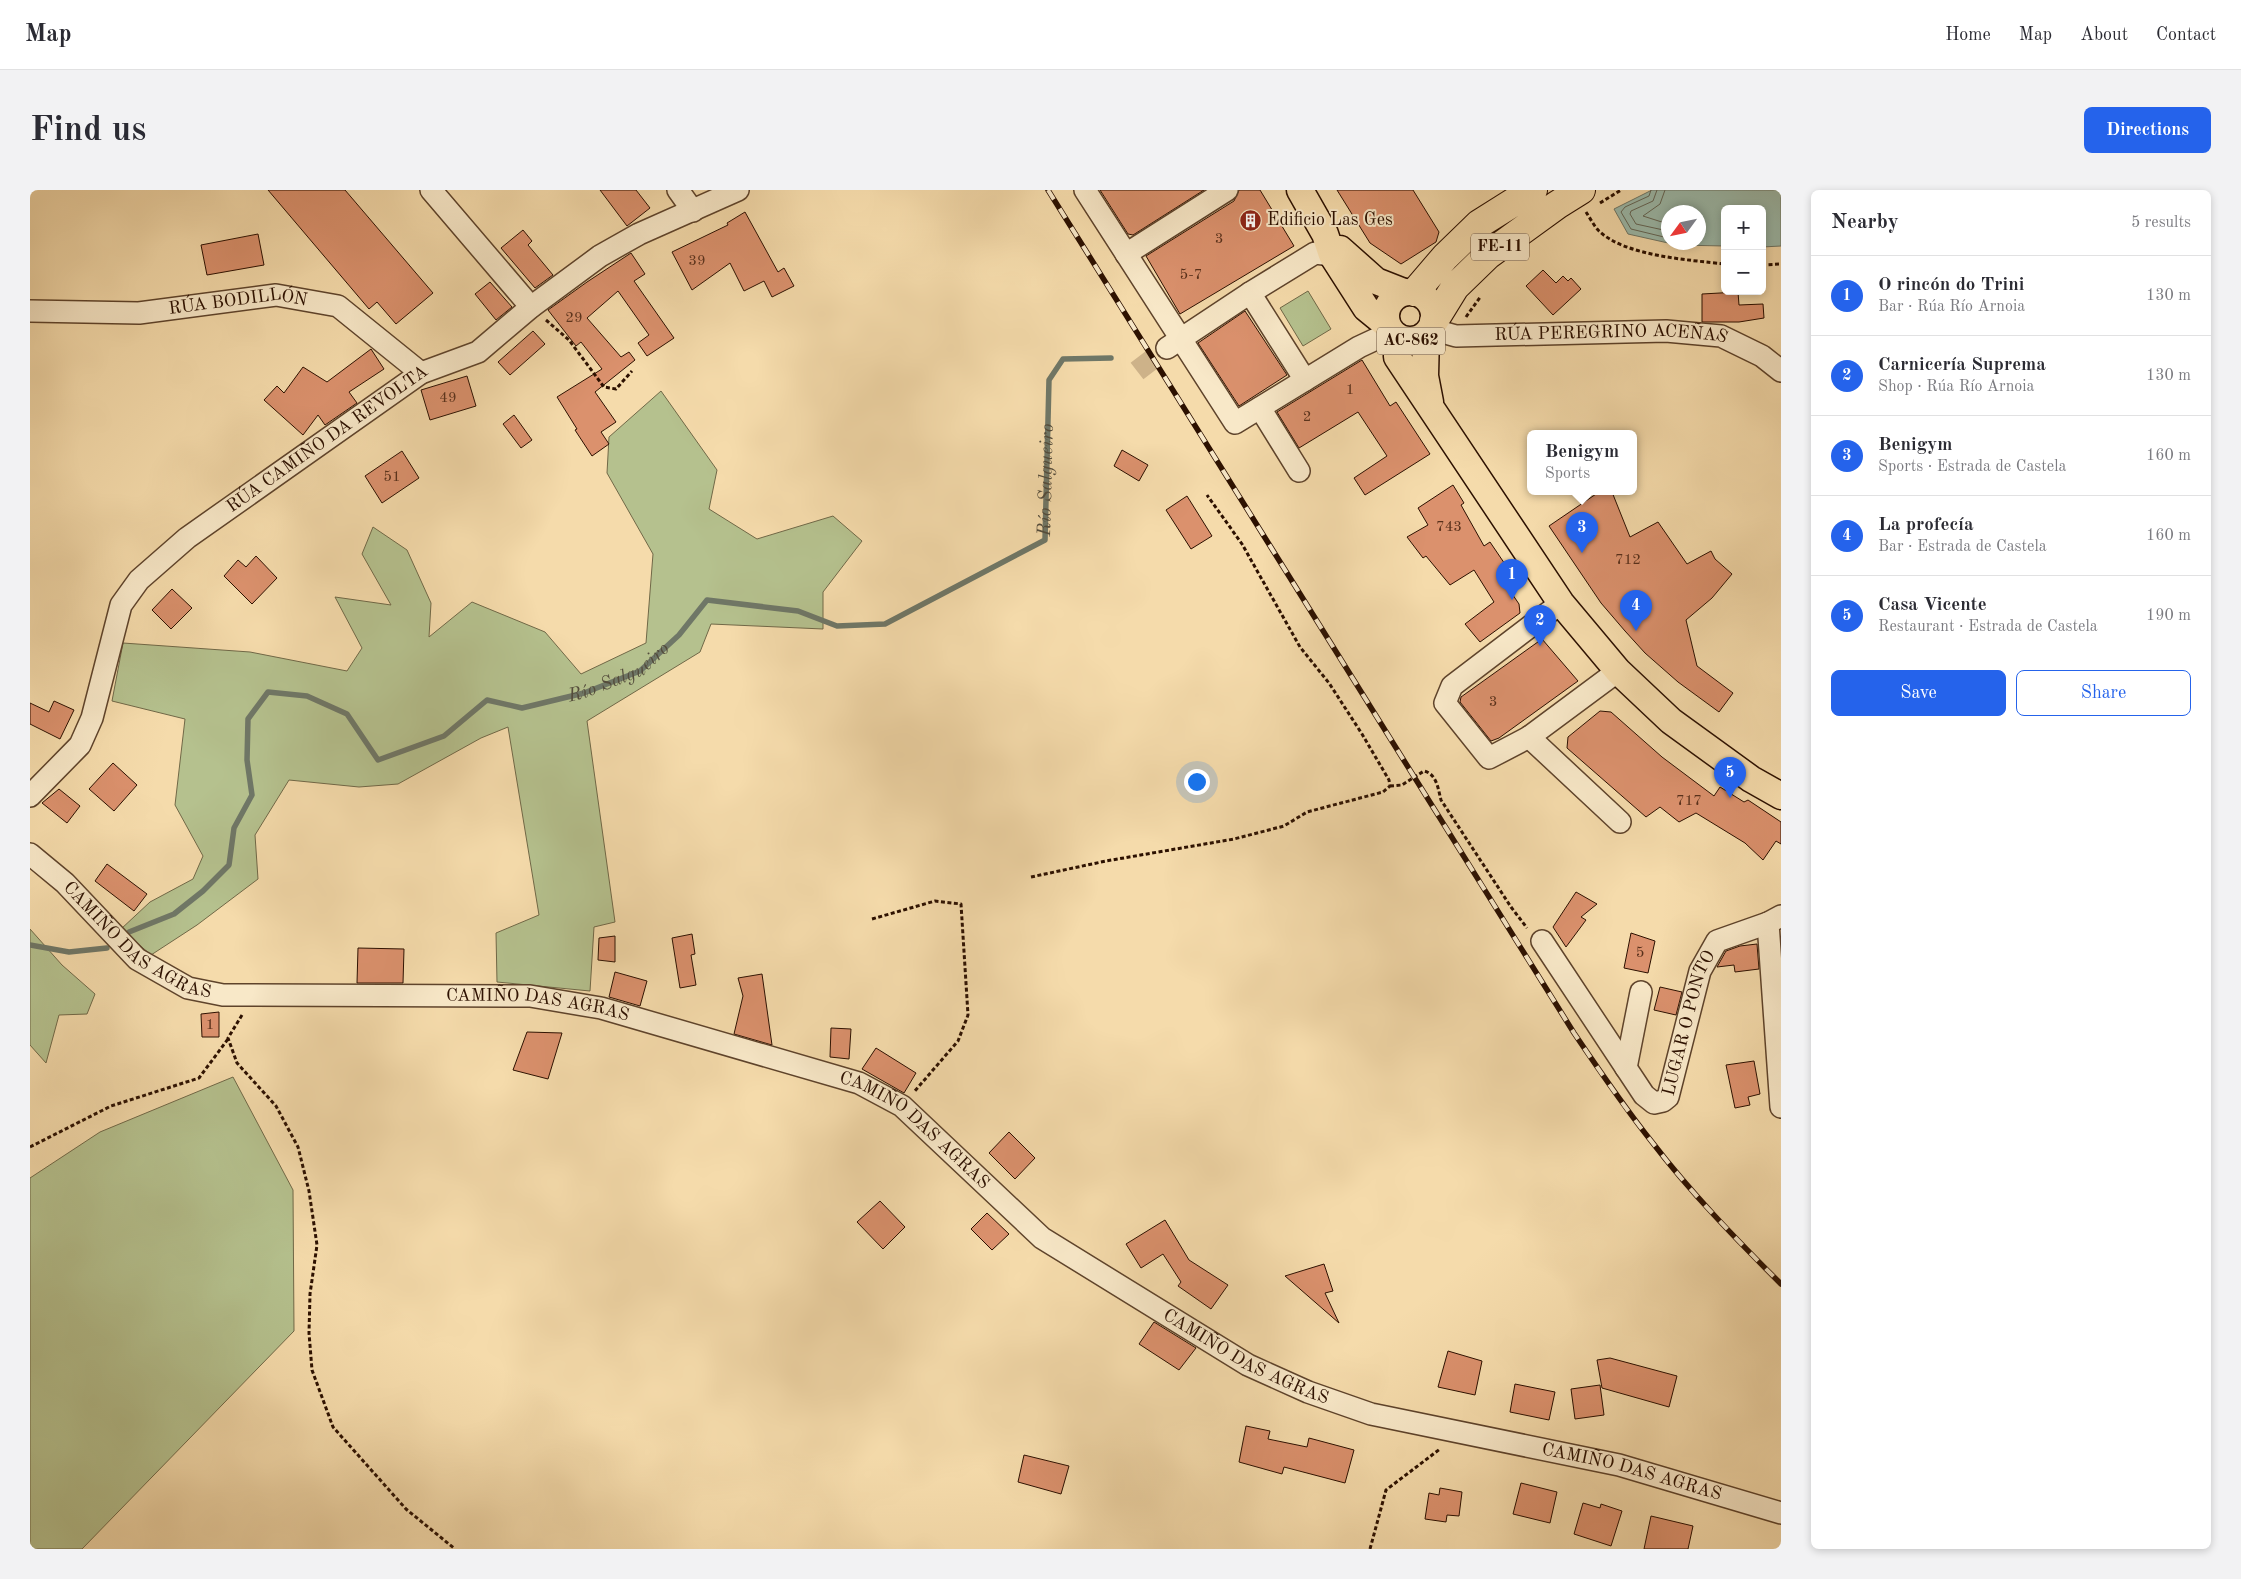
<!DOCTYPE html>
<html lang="en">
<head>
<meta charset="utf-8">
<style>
  :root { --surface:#fff; --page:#f2f2f3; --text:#2b2b33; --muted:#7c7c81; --line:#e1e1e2; --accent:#2563eb }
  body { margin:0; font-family:"Old Standard TT",serif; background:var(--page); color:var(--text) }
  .controls { position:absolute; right:15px; top:15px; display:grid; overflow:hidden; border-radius:8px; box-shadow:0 2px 8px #0003 }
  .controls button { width:45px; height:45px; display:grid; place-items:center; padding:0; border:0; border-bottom:1px solid var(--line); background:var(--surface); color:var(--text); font:25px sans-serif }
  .compass { position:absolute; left:1631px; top:15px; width:45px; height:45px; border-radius:50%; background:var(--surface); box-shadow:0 2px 8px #0003; rotate:237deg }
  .you { position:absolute; left:1166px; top:591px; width:18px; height:18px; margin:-12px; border:4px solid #fff; border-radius:50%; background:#1a73e8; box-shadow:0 0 0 8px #1a73e833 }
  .badge { display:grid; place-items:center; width:32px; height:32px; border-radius:50%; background:var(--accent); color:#fff; font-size:16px; font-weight:700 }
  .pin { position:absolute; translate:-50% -41px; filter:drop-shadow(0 1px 2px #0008) }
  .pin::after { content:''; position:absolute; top:26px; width:18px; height:15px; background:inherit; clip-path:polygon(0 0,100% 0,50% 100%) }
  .popup { position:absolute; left:1497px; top:240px; width:110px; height:65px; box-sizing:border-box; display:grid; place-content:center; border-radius:8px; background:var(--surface); filter:drop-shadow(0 1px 4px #0005); font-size:16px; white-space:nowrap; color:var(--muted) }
  .popup b { font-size:19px; color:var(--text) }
  .popup::after { content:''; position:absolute; left:50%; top:100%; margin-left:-10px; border:10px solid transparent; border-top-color:var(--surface) }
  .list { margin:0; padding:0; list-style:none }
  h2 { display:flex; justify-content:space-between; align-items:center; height:65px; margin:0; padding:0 20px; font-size:21px }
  h2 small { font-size:16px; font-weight:400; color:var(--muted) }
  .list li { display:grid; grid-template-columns:32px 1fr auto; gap:15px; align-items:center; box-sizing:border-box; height:80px; padding:0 20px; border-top:1px solid var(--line) }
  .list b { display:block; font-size:19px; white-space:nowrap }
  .list p { margin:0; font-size:16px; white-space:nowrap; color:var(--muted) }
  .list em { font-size:16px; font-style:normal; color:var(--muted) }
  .actions { display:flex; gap:10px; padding:15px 20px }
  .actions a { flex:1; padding:11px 0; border:1px solid var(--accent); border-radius:8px; text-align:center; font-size:18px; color:var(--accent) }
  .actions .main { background:var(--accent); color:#fff }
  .map { position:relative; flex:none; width:1751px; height:1359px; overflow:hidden; border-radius:8px }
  header { display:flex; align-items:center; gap:30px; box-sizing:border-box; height:70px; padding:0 25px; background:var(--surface); border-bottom:1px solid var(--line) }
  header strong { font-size:24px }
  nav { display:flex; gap:28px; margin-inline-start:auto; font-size:18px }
  .intro { display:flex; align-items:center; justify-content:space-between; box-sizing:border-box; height:120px; padding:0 30px }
  h1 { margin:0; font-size:35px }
  .button { padding:12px 22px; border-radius:8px; background:var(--accent); color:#fff; font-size:18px; font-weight:700 }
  main { display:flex; gap:30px; padding:0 30px }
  aside { flex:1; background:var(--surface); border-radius:8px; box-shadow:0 2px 8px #0003 }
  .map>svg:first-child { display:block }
  .green { fill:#b5c18e; stroke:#706847 }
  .water { fill:#9cbbac; stroke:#6f7767; fill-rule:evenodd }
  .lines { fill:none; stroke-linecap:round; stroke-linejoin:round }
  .shore { stroke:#646656; stroke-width:1 }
  .stream { stroke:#6f7767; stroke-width:5.5 }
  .building { fill:#db916d; stroke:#2c1000 }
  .minor-tunnel { stroke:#cdb289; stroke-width:21; stroke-dasharray:21 11; stroke-linecap:butt }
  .minor-casing { stroke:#5e432b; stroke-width:24 }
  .major-casing { stroke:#2c1000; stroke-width:29 }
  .highway-casing { stroke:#2c1000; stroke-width:30 }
  .path { stroke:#2c1000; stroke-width:3; stroke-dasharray:4 2.5; stroke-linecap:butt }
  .minor { stroke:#f8e8c8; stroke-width:21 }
  .major { stroke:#f5dbab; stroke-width:26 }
  .highway { stroke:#f5dbab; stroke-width:28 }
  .rail-casing { stroke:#2c1000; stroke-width:5.5 }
  .rail { stroke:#f8e8c8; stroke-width:4; stroke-dasharray:11; stroke-linecap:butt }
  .labels { text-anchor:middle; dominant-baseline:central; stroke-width:4; stroke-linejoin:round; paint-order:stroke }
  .number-label { font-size:15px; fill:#58301b }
  .shield { fill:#f8e8c8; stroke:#69513c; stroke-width:1 }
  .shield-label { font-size:16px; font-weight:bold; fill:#2c1000 }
  .poi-label { font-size:18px; fill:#2c1000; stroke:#f8e8c8; text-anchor:start }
  .street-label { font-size:18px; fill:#2c1000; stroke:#f8e8c8 }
  .water-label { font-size:19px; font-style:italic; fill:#534c3c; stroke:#f8e8c8 }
</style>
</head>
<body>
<header>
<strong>Map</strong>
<nav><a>Home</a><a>Map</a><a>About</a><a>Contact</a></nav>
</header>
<div class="intro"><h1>Find us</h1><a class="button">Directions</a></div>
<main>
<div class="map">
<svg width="1751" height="1359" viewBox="0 0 1751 1359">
  <rect width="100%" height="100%" fill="#f5dbab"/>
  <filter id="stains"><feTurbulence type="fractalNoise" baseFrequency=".004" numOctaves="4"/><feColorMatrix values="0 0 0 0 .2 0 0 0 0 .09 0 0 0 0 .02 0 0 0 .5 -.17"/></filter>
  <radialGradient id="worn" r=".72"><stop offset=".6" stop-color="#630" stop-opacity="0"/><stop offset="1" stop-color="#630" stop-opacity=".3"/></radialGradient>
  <path class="green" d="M 1278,101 L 1301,139 L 1273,156 L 1250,118 Z
    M 631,201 L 687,280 L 679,319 L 727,349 L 803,326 L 832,351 L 793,402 L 793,439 L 681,434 L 670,462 L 557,531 L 585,732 L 564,737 L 560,801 L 467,792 L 466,743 L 509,725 L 478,537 L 451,548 L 368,594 L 329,597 L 259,590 L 225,645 L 228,689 L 167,735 L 121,765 L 91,739 L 120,712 L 163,689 L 173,666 L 145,615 L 155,529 L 82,511 L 93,453 L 220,462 L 317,481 L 332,458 L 305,407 L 361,415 L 332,364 L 343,337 L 377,360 L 401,413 L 399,447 L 442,412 L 515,442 L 551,484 L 616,453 L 623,364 L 577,283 L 579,247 Z
    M 0,739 L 32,775 L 65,804 L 57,824 L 29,825 L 16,873 L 0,855 Z
    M 203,887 L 263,1000 L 264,1141 L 52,1359 L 0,1359 L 0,988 L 70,942 Z"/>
  <path class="water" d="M 1622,0 L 1751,0 L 1751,56 L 1732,57 L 1732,19 L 1695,19 L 1695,56 L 1647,55 L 1598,44 L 1584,19 ZM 1638,22 L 1668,22 L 1668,52 L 1638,52 Z"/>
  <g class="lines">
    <path class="shore" d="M 1621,0 L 1619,6 L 1595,17 L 1591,22 L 1601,39 L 1638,48
      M 1627,0 L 1623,11 L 1601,21 L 1600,24 L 1606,34 L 1638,41
      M 1635,0 L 1630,14 L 1613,26 L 1638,34"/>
    <g class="stream">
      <path id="s1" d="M 99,742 L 144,724 L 173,701 L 199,675 L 204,638 L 222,605 L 217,570 L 218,529 L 238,502 L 277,506 L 317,524 L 348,570 L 414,546 L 457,510 L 492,518 L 554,503 L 610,481 L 649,445 L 677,410 L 768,421 L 807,436 L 855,434 L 1015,350 L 1019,190 L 1033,169 L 1081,168"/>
      <path d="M 0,755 L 39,762 L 77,758"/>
    </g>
  </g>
  <path class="building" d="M 238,0 L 315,0 L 403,103 L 366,134 L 347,112 L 339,119 Z
    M 570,0 L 606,0 L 620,18 L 597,36 Z
    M 1070,0 L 1174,0 L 1103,45 L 1098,44 Z
    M 1209,0 L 1230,0 L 1264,56 L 1150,124 L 1116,66 L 1204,11 Z
    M 1307,0 L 1383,0 L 1409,42 L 1406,52 L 1371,74 L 1340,53 Z
    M 715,22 L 748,82 L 754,78 L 764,96 L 742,107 L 734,91 L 714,101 L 700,73 L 662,100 L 642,62 L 698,35 L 697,33 Z
    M 493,40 L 502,51 L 498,55 L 523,85 L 505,98 L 471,58 Z
    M 228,44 L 234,75 L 177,85 L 171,55 Z
    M 601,63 L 615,84 L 604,91 L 644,148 L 617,166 L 608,153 L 619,145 L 588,101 L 557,128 L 591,167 L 599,162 L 605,170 L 565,202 L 586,232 L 571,242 L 579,254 L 562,266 L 545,240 L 547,239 L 527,207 L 572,179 L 551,152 L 546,156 L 518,120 L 557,92 Z
    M 1513,80 L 1526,93 L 1533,86 L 1538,91 L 1541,88 L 1551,99 L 1523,125 L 1496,96 Z
    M 460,92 L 482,117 L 466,130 L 445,104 Z
    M 1708,102 L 1709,115 L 1733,114 L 1734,128 L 1709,132 L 1672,132 L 1672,104 Z
    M 1215,121 L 1257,185 L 1209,216 L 1168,153 Z
    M 503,141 L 515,154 L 480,185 L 468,172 Z
    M 341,159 L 354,179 L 319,202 L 327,213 L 295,235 L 288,225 L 273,245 L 234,210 L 247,196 L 254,203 L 273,177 L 297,192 Z
    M 1332,170 L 1360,216 L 1366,212 L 1400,264 L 1335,305 L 1324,288 L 1357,266 L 1328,222 L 1269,258 L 1247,222 Z
    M 437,186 L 446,216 L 400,230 L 391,200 Z
    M 484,225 L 502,250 L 491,258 L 473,234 Z
    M 1092,260 L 1118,275 L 1109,291 L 1084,276 Z
    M 372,261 L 389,288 L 352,313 L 335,286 Z
    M 1423,295 L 1434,313 L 1431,315 L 1454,356 L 1460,352 L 1481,383 L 1472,389 L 1489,414 L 1490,423 L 1450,452 L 1435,434 L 1464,412 L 1444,380 L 1420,395 L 1396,366 L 1393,368 L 1377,347 L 1398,335 L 1388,318 Z
    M 1569,302 L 1582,302 L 1600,347 L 1628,332 L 1657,374 L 1681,361 L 1685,369 L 1702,384 L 1682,408 L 1656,430 L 1667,476 L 1703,503 L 1689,522 L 1648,492 L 1615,463 L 1595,441 L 1571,413 L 1519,336 Z
    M 1157,306 L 1182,346 L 1161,359 L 1136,320 Z
    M 226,366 L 247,388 L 222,414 L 194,386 L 208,370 L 216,377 Z
    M 142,399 L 162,418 L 141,439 L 122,420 Z
    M 1512,449 L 1548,491 L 1469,548 L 1461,551 L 1430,512 L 1431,507 Z
    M 24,511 L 44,520 L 30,549 L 0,534 L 0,513 L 19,522 Z
    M 1570,521 L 1581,522 L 1632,567 L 1684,606 L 1690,597 L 1714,612 L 1718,610 L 1751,632 L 1751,654 L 1746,651 L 1733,670 L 1715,653 L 1666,623 L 1649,632 L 1630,617 L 1616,627 L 1537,558 L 1538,547 Z
    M 83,573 L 107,595 L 84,621 L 59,599 Z
    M 29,599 L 50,616 L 37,633 L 12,613 Z
    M 77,674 L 117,704 L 104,721 L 65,691 Z
    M 1546,702 L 1567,714 L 1551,727 L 1556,730 L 1536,757 L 1523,737 Z
    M 1601,743 L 1625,751 L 1618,783 L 1594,778 Z
    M 662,744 L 665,764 L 661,765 L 666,795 L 650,798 L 642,748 Z
    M 585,746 L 585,772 L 568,770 L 569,748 Z
    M 1727,754 L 1729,779 L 1705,782 L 1704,775 L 1687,777 L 1696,761 L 1710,756 Z
    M 328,758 L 374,759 L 373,793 L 327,793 Z
    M 585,782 L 617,791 L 610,816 L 579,807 Z
    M 732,784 L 742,855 L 704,844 L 713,806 L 708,788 Z
    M 1630,797 L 1652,802 L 1646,825 L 1624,820 Z
    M 189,822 L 189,847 L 172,847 L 171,824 Z
    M 801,838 L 821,839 L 819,869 L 800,867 Z
    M 497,842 L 532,843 L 518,889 L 483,880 Z
    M 846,858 L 886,883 L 874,903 L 832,879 Z
    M 1724,871 L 1730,904 L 1718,907 L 1720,915 L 1705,918 L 1696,875 Z
    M 979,942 L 1005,968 L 985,989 L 959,963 Z
    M 850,1011 L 875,1037 L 853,1059 L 827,1032 Z
    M 957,1023 L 979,1044 L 962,1060 L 941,1039 Z
    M 1135,1030 L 1159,1070 L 1198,1095 L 1181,1119 L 1148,1096 L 1151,1092 L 1133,1064 L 1111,1078 L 1096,1054 Z
    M 1294,1074 L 1303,1101 L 1295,1103 L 1309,1133 L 1255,1086 Z
    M 1124,1132 L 1166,1158 L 1149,1180 L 1109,1154 Z
    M 1418,1161 L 1452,1171 L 1445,1205 L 1408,1197 Z
    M 1580,1168 L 1647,1186 L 1639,1217 L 1572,1198 L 1567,1170 Z
    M 1485,1194 L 1525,1202 L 1519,1230 L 1480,1222 Z
    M 1570,1195 L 1574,1225 L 1545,1229 L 1541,1199 Z
    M 1216,1236 L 1240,1241 L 1238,1249 L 1277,1257 L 1279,1248 L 1324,1260 L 1315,1293 L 1254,1277 L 1252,1284 L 1209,1272 Z
    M 994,1265 L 1039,1276 L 1031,1304 L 988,1292 Z
    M 1491,1293 L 1527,1302 L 1520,1333 L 1483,1324 Z
    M 1410,1298 L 1432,1302 L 1429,1326 L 1417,1325 L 1416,1332 L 1395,1329 L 1399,1303 L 1409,1305 Z
    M 1553,1313 L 1570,1318 L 1571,1314 L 1592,1321 L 1581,1356 L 1544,1344 Z
    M 1621,1326 L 1663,1336 L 1658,1359 L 1614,1359 Z"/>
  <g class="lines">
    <path class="minor-tunnel" d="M 1107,181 L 1137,158"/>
    <defs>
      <g id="minor">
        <path d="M 401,0 L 501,117"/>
        <path d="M 648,0 L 663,21"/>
        <path d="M 1055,0 L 1205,233 L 1329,157 L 1361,142"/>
        <path d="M 1096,64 L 1197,0"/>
        <path d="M 1220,103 L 1275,190"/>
        <path id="s2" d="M 0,121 L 109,123 L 246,105 L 308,116 L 391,183"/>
        <path id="s3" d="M 1401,139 L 1426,146 L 1636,141 L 1691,146 L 1732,166 L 1751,181"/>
        <path d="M 1137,158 L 1220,103 L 1285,63 L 1302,65"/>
        <path d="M 1230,218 L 1269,281"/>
        <path d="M 1531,413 L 1422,496 L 1415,513 L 1459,568 L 1499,547 L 1588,481"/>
        <path d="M 1499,547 L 1590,632"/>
        <path id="s4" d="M 0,606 L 50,555 L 62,528 L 91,415 L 109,390 L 157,348 L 391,183 L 448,162 L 501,117 L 570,66 L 609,44 L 708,0"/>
        <path id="s5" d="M 0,664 L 35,693 L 107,769 L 158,798 L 193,805 L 500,806 L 571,818 L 829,893 L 872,916 L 1012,1048 L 1218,1175 L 1278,1202 L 1341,1224 L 1589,1275 L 1751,1323"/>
        <path d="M 1751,726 L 1738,733 L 1751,917"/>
        <path id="s6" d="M 1512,751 L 1614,905 L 1624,913 L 1633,911 L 1638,907 L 1670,781 L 1687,751 L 1738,733"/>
        <path d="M 1596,878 L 1611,802"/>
      </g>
      <path id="major" d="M 1270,0 L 1295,44 L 1302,65 L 1336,118 L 1358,136
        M 1310,59 L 1346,91 L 1374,102
        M1356 126a24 24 0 1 1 48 0a24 24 0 1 1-48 0Z
        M 1396,145 L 1395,186 L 1400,212
        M 1367,146 L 1367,167 L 1531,413 L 1588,481 L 1641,531 L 1721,589 L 1751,606"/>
      <path id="highway" d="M 1385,102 L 1415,67 L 1449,34 L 1503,0
        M 1404,131 L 1425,97 L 1458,65 L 1527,15 L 1551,0"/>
    </defs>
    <use href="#minor" class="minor-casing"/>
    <use href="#major" class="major-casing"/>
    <use href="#highway" class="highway-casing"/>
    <path class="path" d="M 1570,13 L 1591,0
      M 1556,22 C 1560,28 1564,36 1569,41 C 1595,66 1659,70 1695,74
      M 1732,75 L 1751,74
      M 1436,127 L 1451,106
      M 516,130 L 539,150 L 574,197 L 586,199 L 602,181
      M 1360,596 L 1372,595 L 1394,581 C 1407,584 1408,599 1411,610 L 1481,717 L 1497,738
      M 1001,687 L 1076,671 L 1204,649 L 1254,636 L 1277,622 L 1353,602 L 1360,596 L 1359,590 L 1332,544 L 1299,493 L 1270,457 L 1212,354 L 1177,305
      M 842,729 L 905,711 L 931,714 L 938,825 L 928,851 L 884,902
      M 212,825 L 198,848 L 207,873 L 246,916 L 268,957 L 279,1001 L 287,1055 L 280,1104 L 279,1143 L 282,1180 L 303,1237 L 376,1319 L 425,1359
      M 0,957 L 81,916 L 169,888 L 198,849
      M 1340,1359 L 1356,1300 L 1410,1259"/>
    <use href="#minor" class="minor"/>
    <use href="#major" class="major"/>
    <use href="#highway" class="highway"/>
    <defs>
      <path id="rail" d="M 1018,0 L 1544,843 C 1569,880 1594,917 1622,952 C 1661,1003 1706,1049 1751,1094"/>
    </defs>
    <use href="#rail" class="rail-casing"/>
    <use href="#rail" class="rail"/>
  </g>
  <defs>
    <symbol id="building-disc" viewBox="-11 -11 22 22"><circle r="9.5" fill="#8f2418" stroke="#f8e8c8"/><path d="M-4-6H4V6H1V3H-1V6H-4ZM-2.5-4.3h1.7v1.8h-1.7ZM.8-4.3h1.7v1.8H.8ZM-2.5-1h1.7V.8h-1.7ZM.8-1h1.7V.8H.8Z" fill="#fff"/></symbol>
  </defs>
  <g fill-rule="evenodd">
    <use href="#building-disc" x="1208" y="18" width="25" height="25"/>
  </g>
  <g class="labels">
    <g class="number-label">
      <text x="1189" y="49">3</text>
      <text x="667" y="71">39</text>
      <text x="1161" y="85">5-7</text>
      <text x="544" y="128">29</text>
      <text x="1320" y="200">1</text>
      <text x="418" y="208">49</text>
      <text x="1277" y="227">2</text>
      <text x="362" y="287">51</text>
      <text x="1419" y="337">743</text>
      <text x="1598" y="370">712</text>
      <text x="1463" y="512">3</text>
      <text x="1659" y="611">717</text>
      <text x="1610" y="763">5</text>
      <text x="180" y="835">1</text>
    </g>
    <g class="shield">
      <rect x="1441" y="43.5" width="58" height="27" rx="4"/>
      <rect x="1347" y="137.5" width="68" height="27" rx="4"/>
    </g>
    <g class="shield-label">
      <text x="1470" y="57">FE-11</text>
      <text x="1381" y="151">AC-862</text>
    </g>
    <g class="poi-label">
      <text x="1237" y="30">Edificio Las Ges</text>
    </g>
    <g class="street-label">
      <text stroke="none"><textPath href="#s2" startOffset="209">RÚA BODILLÓN</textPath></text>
      <text stroke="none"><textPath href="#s3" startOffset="181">RÚA PEREGRINO ACEÑAS</textPath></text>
      <text stroke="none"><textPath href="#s4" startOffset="484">RÚA CAMIÑO DA REVOLTA</textPath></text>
      <text stroke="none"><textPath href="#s5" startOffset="140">CAMIÑO DAS AGRAS</textPath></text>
      <text stroke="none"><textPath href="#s5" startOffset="560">CAMIÑO DAS AGRAS</textPath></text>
      <text stroke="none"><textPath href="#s6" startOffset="290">LUGAR O PONTO</textPath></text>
      <text stroke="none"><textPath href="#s5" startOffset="965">CAMIÑO DAS AGRAS</textPath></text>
      <text stroke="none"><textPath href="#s5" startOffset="1370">CAMIÑO DAS AGRAS</textPath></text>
      <text stroke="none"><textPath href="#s5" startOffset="1775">CAMIÑO DAS AGRAS</textPath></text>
    </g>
    <g class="water-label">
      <text stroke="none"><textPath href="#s1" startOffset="1252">Río Salgueiro</textPath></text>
      <text stroke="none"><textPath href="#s1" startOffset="712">Río Salgueiro</textPath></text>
    </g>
  </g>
  <rect width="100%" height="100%" filter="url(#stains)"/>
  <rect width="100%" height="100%" fill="url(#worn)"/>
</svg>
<div class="controls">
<button>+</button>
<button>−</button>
</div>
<svg class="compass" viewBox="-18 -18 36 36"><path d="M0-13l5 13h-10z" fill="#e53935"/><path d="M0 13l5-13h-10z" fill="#7c7c81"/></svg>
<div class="you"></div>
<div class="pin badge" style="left:1482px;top:410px">1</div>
<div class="pin badge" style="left:1510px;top:456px">2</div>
<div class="pin badge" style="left:1552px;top:363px">3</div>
<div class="popup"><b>Benigym</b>Sports</div>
<div class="pin badge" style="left:1606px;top:441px">4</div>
<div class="pin badge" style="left:1700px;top:608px">5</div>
</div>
<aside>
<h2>Nearby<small>5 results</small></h2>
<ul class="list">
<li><span class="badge">1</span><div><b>O rincón do Trini</b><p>Bar · Rúa Río Arnoia</p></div><em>130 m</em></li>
<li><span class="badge">2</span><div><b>Carnicería Suprema</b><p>Shop · Rúa Río Arnoia</p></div><em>130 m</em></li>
<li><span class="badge">3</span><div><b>Benigym</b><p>Sports · Estrada de Castela</p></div><em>160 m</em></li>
<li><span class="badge">4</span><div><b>La profecía</b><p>Bar · Estrada de Castela</p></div><em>160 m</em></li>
<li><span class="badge">5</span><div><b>Casa Vicente</b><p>Restaurant · Estrada de Castela</p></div><em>190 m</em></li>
</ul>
<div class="actions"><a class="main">Save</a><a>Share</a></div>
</aside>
</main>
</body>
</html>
